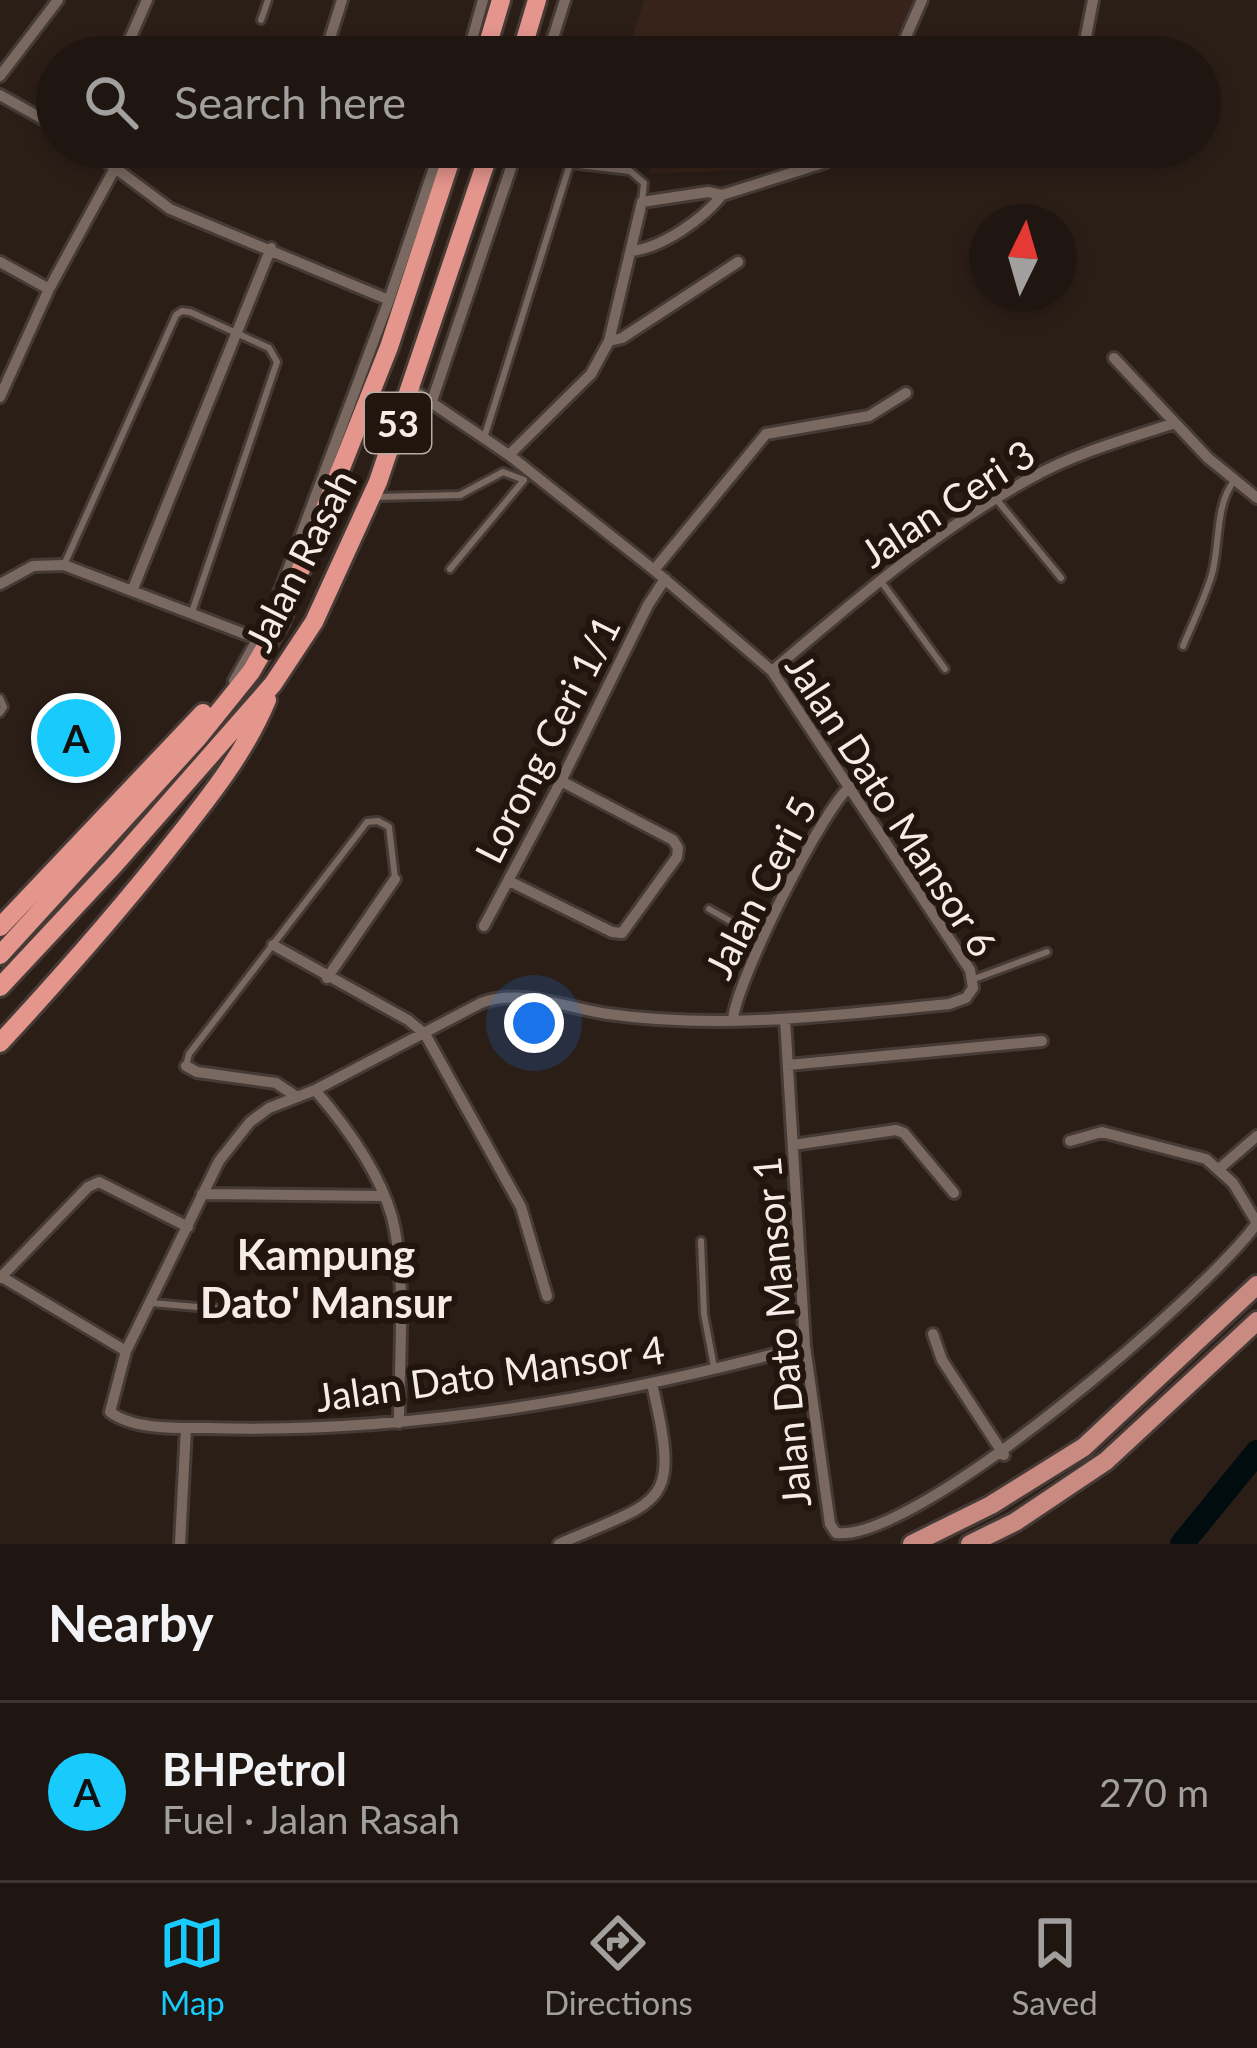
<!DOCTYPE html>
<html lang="en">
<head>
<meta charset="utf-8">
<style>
  :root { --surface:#201611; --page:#2d231f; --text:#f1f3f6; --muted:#a29f9f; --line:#3d3531; --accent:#19cafc }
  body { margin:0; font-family:Lato,sans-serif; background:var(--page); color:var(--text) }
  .compass { position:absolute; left:969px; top:204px; width:108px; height:108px; border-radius:50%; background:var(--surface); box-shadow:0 6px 18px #0003; rotate:5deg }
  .you { position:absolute; left:534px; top:1023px; width:42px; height:42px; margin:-30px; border:9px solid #fff; border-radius:50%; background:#1a73e8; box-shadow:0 0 0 18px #1a73e833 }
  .badge { display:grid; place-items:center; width:78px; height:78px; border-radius:50%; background:var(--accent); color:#111; font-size:39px; font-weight:700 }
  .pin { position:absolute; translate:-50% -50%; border:6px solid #fff; box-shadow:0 3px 12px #0006 }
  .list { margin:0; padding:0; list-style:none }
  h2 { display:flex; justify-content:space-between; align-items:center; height:156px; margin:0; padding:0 48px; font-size:51px }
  h2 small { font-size:39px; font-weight:400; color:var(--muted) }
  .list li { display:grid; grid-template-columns:78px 1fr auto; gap:36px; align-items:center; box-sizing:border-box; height:180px; padding:0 48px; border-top:3px solid var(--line) }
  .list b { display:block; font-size:45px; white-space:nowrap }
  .list p { margin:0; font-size:39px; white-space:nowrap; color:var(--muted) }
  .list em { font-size:39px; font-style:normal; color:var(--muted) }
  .icon { flex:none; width:66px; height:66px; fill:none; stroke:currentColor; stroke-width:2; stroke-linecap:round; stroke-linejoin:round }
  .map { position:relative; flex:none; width:1257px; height:1544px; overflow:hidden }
  .search { position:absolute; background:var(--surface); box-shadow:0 6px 18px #0003; left:36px; right:36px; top:36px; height:132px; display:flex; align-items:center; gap:30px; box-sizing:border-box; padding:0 42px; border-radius:66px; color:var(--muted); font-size:45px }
  .sheet { height:336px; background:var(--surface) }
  nav { display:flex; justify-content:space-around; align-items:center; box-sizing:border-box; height:168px; border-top:3px solid var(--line); background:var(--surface); font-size:33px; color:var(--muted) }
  nav a { display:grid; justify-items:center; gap:6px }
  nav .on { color:var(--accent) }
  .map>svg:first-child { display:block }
  .built { fill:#372319 }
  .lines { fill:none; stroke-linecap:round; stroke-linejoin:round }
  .river { stroke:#000c0e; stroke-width:24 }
  .service-casing { stroke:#453a35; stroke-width:12 }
  .minor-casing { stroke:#453a35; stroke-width:16 }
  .primary-casing { stroke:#453a35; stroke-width:24 }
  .trunk-casing { stroke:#453a35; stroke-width:24 }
  .service { stroke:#796960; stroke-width:6 }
  .minor { stroke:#796960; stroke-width:10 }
  .primary { stroke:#c98a81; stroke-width:18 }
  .trunk { stroke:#e4958c; stroke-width:18 }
  .labels { text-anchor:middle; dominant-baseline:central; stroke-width:12; stroke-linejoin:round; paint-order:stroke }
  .shield { fill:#21150e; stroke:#b6aca6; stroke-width:3 }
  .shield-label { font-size:36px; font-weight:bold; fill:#f6ece7 }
  .street-label { font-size:39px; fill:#f6ece7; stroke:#21150e }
  .neighbourhood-label { font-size:42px; font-weight:bold; fill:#f6ece7; stroke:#21150e }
</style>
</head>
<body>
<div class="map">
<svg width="1257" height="1544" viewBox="0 0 1257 1544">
  <rect width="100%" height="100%" fill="#2b1e17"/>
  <path class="built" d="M 644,0 L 914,0 L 887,57 L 635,57 L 631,41 Z
    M 651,147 L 837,147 L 785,168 L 650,174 Z"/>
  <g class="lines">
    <path class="river" d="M 1182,1544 L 1257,1452"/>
    <defs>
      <path id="service" d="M 261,20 L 268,0
        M 484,438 L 570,164 L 630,171 L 644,183 L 642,202
        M 375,497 L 460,495 L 503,472 L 524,480
        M 997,500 L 1061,578
        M 64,565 L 176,315 L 182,311 L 190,312 L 269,348 L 277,362 L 192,612
        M 450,569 L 524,480
        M 880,580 L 945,669
        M 1183,646 C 1193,622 1205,598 1212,574 C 1220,545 1215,505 1234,481
        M 0,698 L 4,707 L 0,713
        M 709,909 L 760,938
        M 974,979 L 1047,952
        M 186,1066 L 189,1054 L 367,822 L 378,821 L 389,827 L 395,878
        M 701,1241 L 704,1314 L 714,1367
        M 151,1303 L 279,1314"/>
      <path id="minor" d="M 122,57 L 147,0
        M 324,57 L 342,0
        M 467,57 L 483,0
        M 547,57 L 565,0
        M 897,57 L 922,0
        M 1082,57 L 1093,0
        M 0,76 L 58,0
        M 0,95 L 57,127
        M 87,147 L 170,209 L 389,300
        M 722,195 L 826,162 L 852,147
        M 0,262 L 49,289
        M 609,341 L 622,338 L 738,262
        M 1114,358 L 1208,458 L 1257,498
        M 410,388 L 509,455 L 654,570 L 772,671 L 970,970 L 973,988 L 966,998 L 949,1004 C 836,1015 721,1030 608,1014 C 567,1008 521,988 481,1003 L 315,1090 L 269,1108 L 250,1122 L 219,1161 L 126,1351 L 110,1412 C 134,1430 178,1428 208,1428 C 409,1434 611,1398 805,1346
        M 0,397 L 49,289 L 114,170
        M 432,401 L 518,147
        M 509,455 L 591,374 L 609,341 L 642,202 L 708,192 L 722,195 C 703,219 662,248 631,251
        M 654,570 L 766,434 L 869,416 L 906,393
        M 0,584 L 33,566 L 64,565 L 258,639
        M 132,591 L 271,248
        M 772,671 C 853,602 936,530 1029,479 C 1075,453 1126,439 1175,423
        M 234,681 L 271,615 L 389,300 L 441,147
        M 509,881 L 612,932 L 622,933 L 677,857 L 678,848 L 673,840 L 561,781
        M 484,926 L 561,781 L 648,605 L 665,579
        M 273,945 L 408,1020 L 425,1034 L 521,1207 L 547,1296
        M 327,978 L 395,879
        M 785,1019 L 805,1346 L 830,1524 L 836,1533 C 916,1544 1209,1291 1257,1223
        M 733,1021 C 733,987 824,805 851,786
        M 788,1065 L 1042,1041
        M 186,1066 L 197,1072 L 276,1083 L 297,1097
        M 315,1090 C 346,1126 379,1171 392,1217 C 407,1275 399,1362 399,1423
        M 1070,1141 L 1102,1132 L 1206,1159 L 1233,1183 L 1257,1223
        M 793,1145 L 896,1130 L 904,1133 L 954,1193
        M 1220,1168 L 1257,1136
        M 202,1194 L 383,1196
        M 2,1277 L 126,1351
        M 0,1278 L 88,1187 L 99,1182 L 188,1227
        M 933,1334 L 942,1360 L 1004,1455
        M 180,1544 L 186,1428
        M 559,1544 C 664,1498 681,1508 652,1384"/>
      <path id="primary" d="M 912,1544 L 991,1505 L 1084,1447 L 1257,1285
        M 970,1544 L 1015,1522 L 1106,1461 L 1257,1321"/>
      <path id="trunk" d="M 484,57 L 501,0
        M 520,57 L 537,0
        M 0,927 L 203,713
        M 0,955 L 197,739 L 251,672 L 280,622 L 389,347 L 455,147
        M 0,987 L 115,864 L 273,684 L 314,622 L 378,482 L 491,147
        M 0,1043 C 61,977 120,910 176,839 C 211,795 245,752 267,700"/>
    </defs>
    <use href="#service" class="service-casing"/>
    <use href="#minor" class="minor-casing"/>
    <use href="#primary" class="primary-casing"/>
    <use href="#trunk" class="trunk-casing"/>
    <use href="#service" class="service"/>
    <use href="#minor" class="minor"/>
    <use href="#primary" class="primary"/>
    <use href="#trunk" class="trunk"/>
  </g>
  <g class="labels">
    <rect class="shield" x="365" y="393" width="66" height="60" rx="9"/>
    <g class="shield-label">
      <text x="398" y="423">53</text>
    </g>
    <g class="street-label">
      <text transform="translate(947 503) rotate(-33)">Jalan Ceri 3</text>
      <text transform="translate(300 560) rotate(-63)">Jalan Rasah</text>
      <text transform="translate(547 739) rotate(-63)">Lorong Ceri 1/1</text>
      <text transform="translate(892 805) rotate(57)">Jalan Dato Mansor 6</text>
      <text transform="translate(760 887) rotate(-63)">Jalan Ceri 5</text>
      <text transform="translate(781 1332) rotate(-95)">Jalan Dato Mansor 1</text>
      <text transform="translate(490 1373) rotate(-8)">Jalan Dato Mansor 4</text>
    </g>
    <g class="neighbourhood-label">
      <text x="326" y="1254">Kampung<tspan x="326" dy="48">Dato' Mansur</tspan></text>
    </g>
  </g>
</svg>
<svg class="compass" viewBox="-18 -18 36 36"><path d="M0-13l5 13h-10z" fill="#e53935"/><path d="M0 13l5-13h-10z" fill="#a29f9f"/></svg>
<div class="you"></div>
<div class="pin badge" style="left:76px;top:738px">A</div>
<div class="search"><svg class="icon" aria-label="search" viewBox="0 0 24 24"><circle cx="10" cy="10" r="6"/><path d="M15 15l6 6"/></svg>Search here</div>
</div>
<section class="sheet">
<h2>Nearby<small></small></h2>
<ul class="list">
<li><span class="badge">A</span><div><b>BHPetrol</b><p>Fuel · Jalan Rasah</p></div><em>270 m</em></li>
</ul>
</section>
<nav>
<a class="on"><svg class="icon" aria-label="map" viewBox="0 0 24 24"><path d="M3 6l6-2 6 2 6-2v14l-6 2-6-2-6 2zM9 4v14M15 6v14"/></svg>Map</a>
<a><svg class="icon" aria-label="directions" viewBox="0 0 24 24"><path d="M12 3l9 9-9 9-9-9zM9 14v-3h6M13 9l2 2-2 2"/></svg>Directions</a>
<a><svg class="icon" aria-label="saved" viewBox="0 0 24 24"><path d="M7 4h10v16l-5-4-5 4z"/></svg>Saved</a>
</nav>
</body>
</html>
